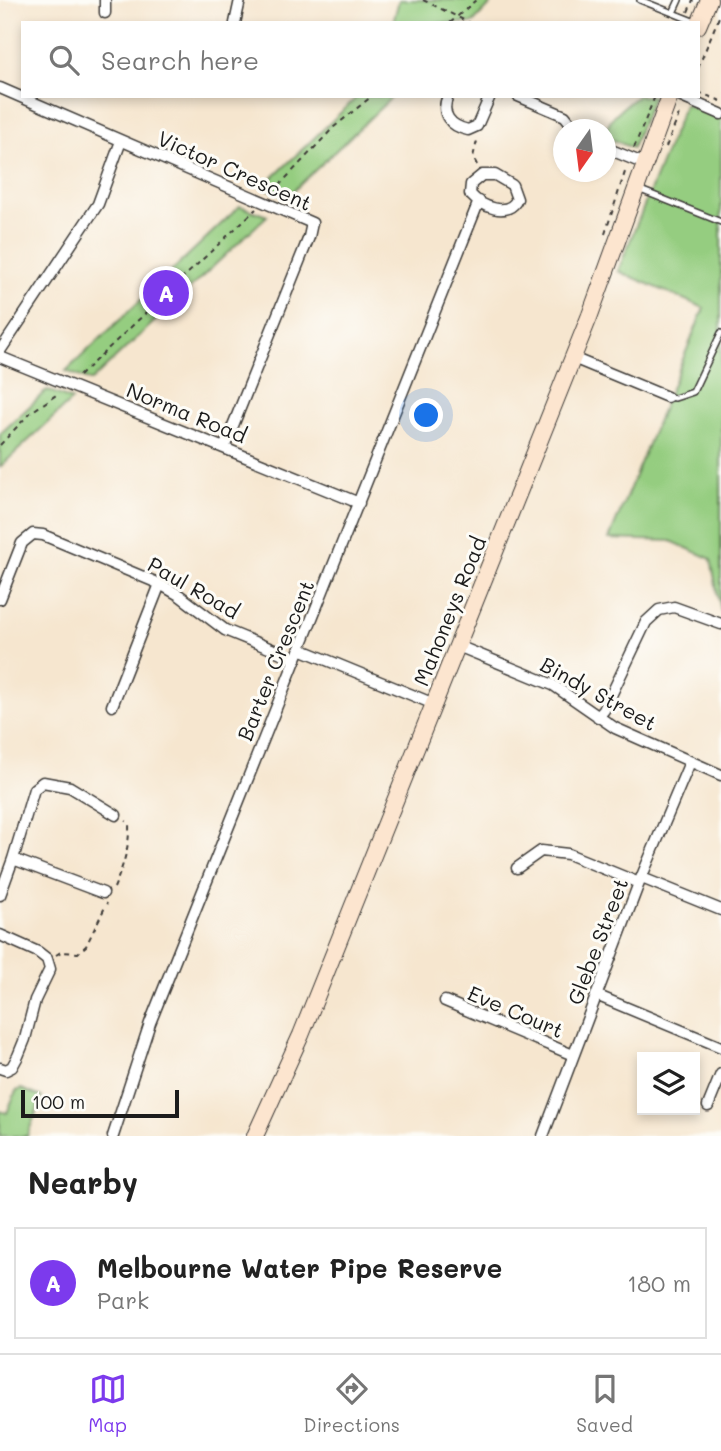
<!DOCTYPE html>
<html lang="en">
<head>
<meta charset="utf-8">
<style>
  :root { --surface:#fff; --page:#f2f2f2; --text:#222; --muted:#767676; --line:#e0e0e0; --accent:#7c3aed }
  body { margin:0; font-family:Mali,sans-serif; background:var(--page); color:var(--text) }
  .controls { position:absolute; right:21px; bottom:21px; display:grid; overflow:hidden; border-radius:0px; box-shadow:0 4px 10px #0003 }
  .controls button { width:63px; height:63px; display:grid; place-items:center; padding:0; border:0; border-bottom:2px solid var(--line); background:var(--surface); color:var(--text); font:35px sans-serif }
  .compass { position:absolute; left:553px; top:119px; width:63px; height:63px; border-radius:50%; background:var(--surface); box-shadow:0 4px 10px #0003; rotate:194deg }
  .scale { position:absolute; left:21px; bottom:18px; width:158px; box-sizing:border-box; padding-left:7px; border:4px solid #1c1c1c; border-top:0; font-size:19px; line-height:24px; white-space:nowrap; color:#1c1c1c; -webkit-text-stroke:5px #fdfcf7; paint-order:stroke }
  .you { position:absolute; left:427px; top:416px; width:24px; height:24px; margin:-18px; border:5px solid #fff; border-radius:50%; background:#1a73e8; box-shadow:0 0 0 10px #1a73e833 }
  .badge { display:grid; place-items:center; width:46px; height:46px; border-radius:50%; background:var(--accent); color:#fff; font-size:23px; font-weight:700 }
  .pin { position:absolute; translate:-50% -50%; border:4px solid #fff; box-shadow:0 2px 7px #0006 }
  .list { margin:0; padding:0; list-style:none }
  h2 { display:flex; justify-content:space-between; align-items:center; height:91px; margin:0; padding:0 28px; font-size:30px }
  h2 small { font-size:23px; font-weight:400; color:var(--muted) }
  .list li { display:grid; grid-template-columns:46px 1fr auto; gap:21px; align-items:center; box-sizing:border-box; height:112px; margin:0 14px 14px; padding:0 14px; border:2px solid var(--line); border-radius:0px }
  .list b { display:block; font-size:26px; white-space:nowrap }
  .list p { margin:0; font-size:23px; white-space:nowrap; color:var(--muted) }
  .list em { font-size:23px; font-style:normal; color:var(--muted) }
  .icon { flex:none; width:38px; height:38px; fill:none; stroke:currentColor; stroke-width:2; stroke-linecap:round; stroke-linejoin:round }
  .map { position:relative; flex:none; width:721px; height:1136px; overflow:hidden }
  .search { position:absolute; background:var(--surface); box-shadow:0 4px 10px #0003; left:21px; right:21px; top:21px; height:77px; display:flex; align-items:center; gap:18px; box-sizing:border-box; padding:0 24px; border-radius:0px; color:var(--muted); font-size:26px }
  .sheet { height:217px; background:var(--surface) }
  nav { display:flex; justify-content:space-around; align-items:center; box-sizing:border-box; height:98px; border-top:2px solid var(--line); background:var(--surface); font-size:19px; color:var(--muted) }
  nav a { display:grid; justify-items:center; gap:4px }
  nav .on { color:var(--accent) }
  .map>svg:first-child { display:block }
  .green { fill:#95cd80; stroke:#58744e; stroke-width:2 }
  .lines { fill:none; stroke-linecap:round; stroke-linejoin:round }
  .service-casing { stroke:#3d3a37; stroke-width:8 }
  .minor-casing { stroke:#3d3a37; stroke-width:13 }
  .secondary-casing { stroke:#3d3a37; stroke-width:18 }
  .path { stroke:#3d3a37; stroke-width:2; stroke-dasharray:5 5; stroke-linecap:butt }
  .service { stroke:#fff; stroke-width:5 }
  .minor { stroke:#fff; stroke-width:10 }
  .secondary { stroke:#fce5cf; stroke-width:16 }
  .labels { text-anchor:middle; dominant-baseline:central; stroke-width:6; stroke-linejoin:round; paint-order:stroke }
  .street-label { font-size:21px; fill:#1c1c1c; stroke:#fdfcf7 }
</style>
</head>
<body>
<div class="map">
<svg width="721" height="1136" viewBox="0 0 721 1136">
  <rect width="100%" height="100%" fill="#fdfcf7"/>
  <filter id="ink" filterUnits="userSpaceOnUse"><feTurbulence type="fractalNoise" baseFrequency=".0143" numOctaves="2"/><feDisplacementMap in="SourceGraphic" scale="14" xChannelSelector="R" yChannelSelector="G"/><feConvolveMatrix kernelMatrix="1 2 1 2 8 2 1 2 1" color-interpolation-filters="sRGB"/></filter>
  <filter id="wash" filterUnits="userSpaceOnUse"><feTurbulence type="fractalNoise" baseFrequency=".00686" numOctaves="4" result="noise"/><feDisplacementMap in="SourceGraphic" scale="28" xChannelSelector="R" yChannelSelector="G"/><feGaussianBlur stdDeviation="1.57" result="paint"/><feColorMatrix in="noise" values="0 0 0 0 0 0 0 0 0 0 0 0 0 0 0 0 0 1.4 0 .05"/><feComposite in="paint" operator="in"/></filter>
  <g filter="url(#wash)">
    <rect width="100%" height="100%" fill="#f6e6cf"/>
    <path class="green" d="M 399,0 L 495,0 L 473,23 L 393,23 Z
      M 358,96 L 393,96 L 287,197 L 263,187 Z
      M 637,96 L 653,96 L 632,148 L 606,137 C 606,117 623,108 637,96 Z
      M 685,104 L 721,119 L 721,612 L 711,559 L 671,541 L 609,539 L 704,308 L 618,271 Z
      M 240,206 L 267,216 L 91,381 L 66,371 Z
      M 47,390 L 72,400 L 0,467 L 0,434 Z
      M 21,1089 L 42,1097 L 27,1136 L 0,1136 L 0,1111 L 7,1113 L 16,1091 Z"/>
  </g>
  <g filter="url(#ink)">
    <g class="lines">
      <defs>
        <path id="service" d="M 640,0 L 698,23
          M 673,13 L 679,0
          M 638,189 L 721,222
          M 667,397 L 675,398 L 693,392 L 721,333"/>
        <path id="minor" d="M 105,0 L 105,13
          M 235,23 L 240,0
          M 0,88 L 312,223 L 309,237 L 224,448
          M 448,96 C 440,114 450,126 468,130 L 477,126 L 490,96
          M 518,96 L 565,116 L 576,130
          M 679,96 L 721,114
          M 606,148 L 645,164
          M 482,175 L 495,175 L 512,185 L 517,199 C 509,218 481,207 470,194 L 471,184 Z
          M 0,351 L 98,204 L 121,141
          M 0,357 L 359,503
          M 573,358 L 667,397
          M 0,599 L 22,543 L 33,534 L 43,535 L 160,584 L 179,595 L 225,630 L 296,659
          M 458,646 L 553,685 L 615,728 L 721,775
          M 300,649 L 434,704
          M 112,706 L 160,584
          M 598,717 L 604,710 L 646,622 L 659,610 L 674,607 L 721,624
          M 13,859 L 103,893
          M 517,868 L 541,851 L 568,854 L 639,883
          M 642,878 L 721,910
          M 0,895 L 13,859 L 34,789 L 43,782 L 70,787 L 116,815
          M 0,935 L 38,952 L 47,959 L 50,969 L 35,1000 L 25,1039 L 18,1056 L 12,1067 L 6,1070 L 0,1068
          M 596,995 L 721,1047
          M 445,1001 L 573,1055
          M 708,1106 L 721,1074
          M 113,1136 L 150,1023 L 479,201
          M 543,1136 L 639,883 L 690,762"/>
        <path id="secondary" d="M 698,26 L 709,0
          M 255,1136 L 301,1035 L 590,315 L 670,96"/>
      </defs>
      <use href="#service" class="service-casing"/>
      <use href="#minor" class="minor-casing"/>
      <use href="#secondary" class="secondary-casing"/>
      <path class="path" d="M 423,0 L 470,23
        M 688,12 L 693,0
        M 450,23 L 476,0
        M 698,68 L 721,12
        M 698,92 L 721,101
        M 666,147 L 681,110
        M 634,148 L 655,96
        M 477,165 L 473,157 L 478,137
        M 272,193 L 334,127 L 372,96
        M 605,234 L 626,169
        M 79,376 L 256,209
        M 0,445 L 30,413 L 59,393
        M 114,888 C 123,866 130,847 129,823 L 126,821
        M 56,955 L 61,952 L 78,953 L 86,946 L 107,903"/>
      <use href="#service" class="service"/>
      <use href="#minor" class="minor"/>
      <use href="#secondary" class="secondary"/>
    </g>
  </g>
  <g class="labels">
    <g class="street-label">
      <text transform="translate(235 170) rotate(24)">Victor Crescent</text>
      <text transform="translate(187 412) rotate(22)">Norma Road</text>
      <text transform="translate(194 587) rotate(30)">Paul Road</text>
      <text transform="translate(449 611) rotate(-68)">Mahoneys Road</text>
      <text transform="translate(275 660) rotate(-68)">Barter Crescent</text>
      <text transform="translate(599 693) rotate(29)">Bindy Street</text>
      <text transform="translate(597 941) rotate(-69)">Glebe Street</text>
      <text transform="translate(516 1011) rotate(23)">Eve Court</text>
    </g>
  </g>
</svg>
<div class="controls">
<button><svg class="icon" aria-label="layers" viewBox="0 0 24 24"><path d="M12 4l9 5-9 5-9-5zM3 14l9 5 9-5"/></svg></button>
</div>
<svg class="compass" viewBox="-18 -18 36 36"><path d="M0-13l5 13h-10z" fill="#e53935"/><path d="M0 13l5-13h-10z" fill="#767676"/></svg>
<div class="scale">100 m</div>
<div class="you"></div>
<div class="pin badge" style="left:166px;top:293px">A</div>
<div class="search"><svg class="icon" aria-label="search" viewBox="0 0 24 24"><circle cx="10" cy="10" r="6"/><path d="M15 15l6 6"/></svg>Search here</div>
</div>
<section class="sheet">
<h2>Nearby<small></small></h2>
<ul class="list">
<li><span class="badge">A</span><div><b>Melbourne Water Pipe Reserve</b><p>Park</p></div><em>180 m</em></li>
</ul>
</section>
<nav>
<a class="on"><svg class="icon" aria-label="map" viewBox="0 0 24 24"><path d="M3 6l6-2 6 2 6-2v14l-6 2-6-2-6 2zM9 4v14M15 6v14"/></svg>Map</a>
<a><svg class="icon" aria-label="directions" viewBox="0 0 24 24"><path d="M12 3l9 9-9 9-9-9zM9 14v-3h6M13 9l2 2-2 2"/></svg>Directions</a>
<a><svg class="icon" aria-label="saved" viewBox="0 0 24 24"><path d="M7 4h10v16l-5-4-5 4z"/></svg>Saved</a>
</nav>
</body>
</html>
